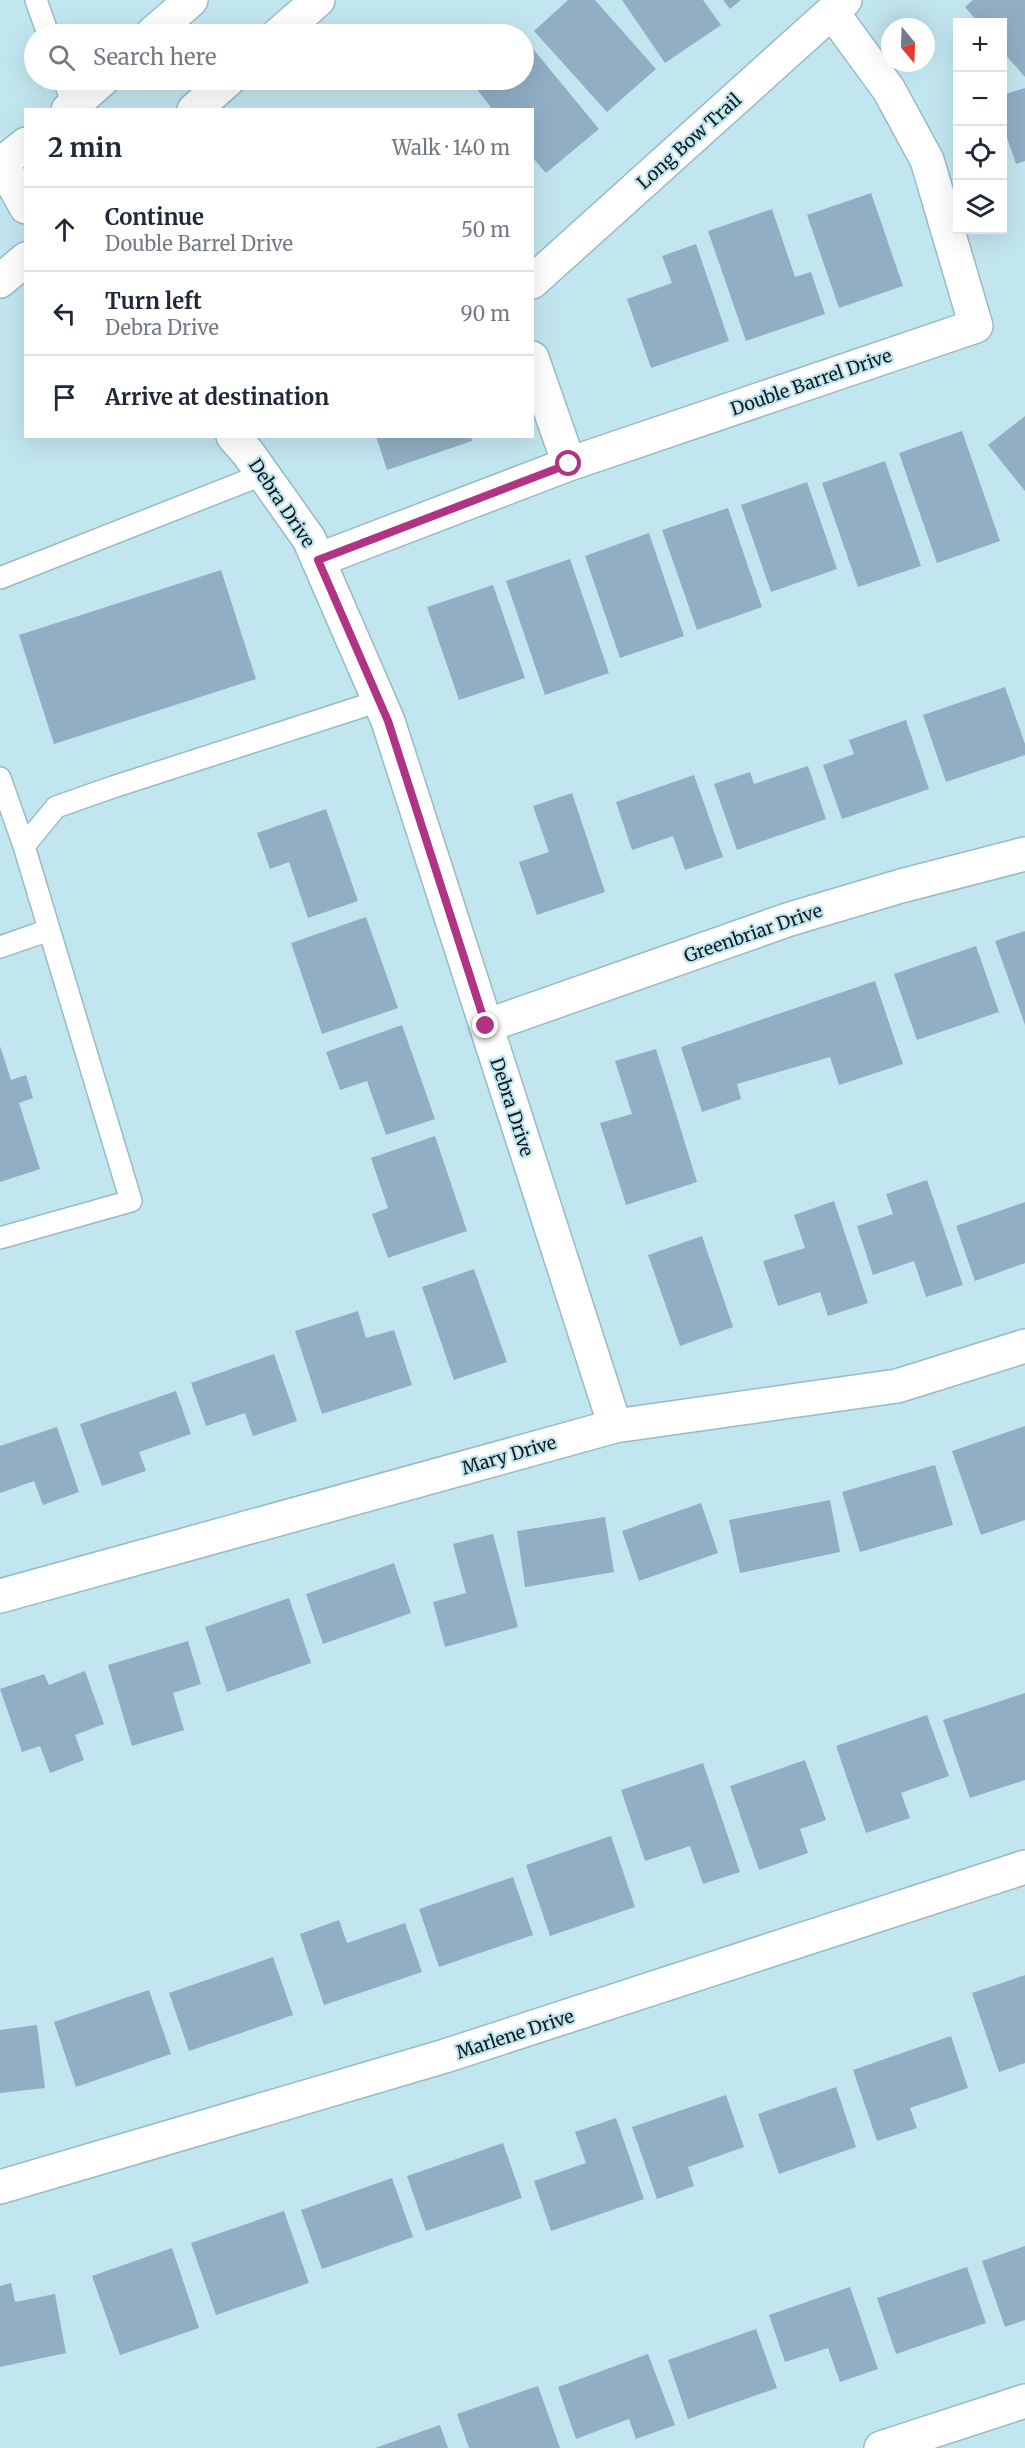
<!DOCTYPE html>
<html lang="en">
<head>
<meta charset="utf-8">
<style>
  :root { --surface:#fff; --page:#f6f6f7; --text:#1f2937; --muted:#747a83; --line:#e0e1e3 }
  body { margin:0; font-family:Merriweather,serif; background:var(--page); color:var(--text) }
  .controls { position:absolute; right:18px; top:18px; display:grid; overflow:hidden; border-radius:0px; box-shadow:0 6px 24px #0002 }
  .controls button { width:54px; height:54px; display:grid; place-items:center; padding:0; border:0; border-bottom:2px solid var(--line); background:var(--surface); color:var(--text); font:30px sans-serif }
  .compass { position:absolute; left:881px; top:18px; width:54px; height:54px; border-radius:50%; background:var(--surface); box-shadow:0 6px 24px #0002; rotate:161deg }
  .stop { position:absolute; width:18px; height:18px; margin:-14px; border:4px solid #b03384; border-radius:50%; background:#fff }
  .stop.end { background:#b03384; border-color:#fff; box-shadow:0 2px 6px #0008 }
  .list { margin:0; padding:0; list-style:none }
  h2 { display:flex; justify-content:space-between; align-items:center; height:78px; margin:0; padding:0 24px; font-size:26px }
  h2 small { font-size:20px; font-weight:400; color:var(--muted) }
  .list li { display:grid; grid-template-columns:39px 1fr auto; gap:18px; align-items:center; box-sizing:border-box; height:84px; padding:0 24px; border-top:2px solid var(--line) }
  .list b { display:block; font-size:22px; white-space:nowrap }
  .list p { margin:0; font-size:20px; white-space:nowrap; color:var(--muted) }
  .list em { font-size:20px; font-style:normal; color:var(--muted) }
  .icon { flex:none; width:33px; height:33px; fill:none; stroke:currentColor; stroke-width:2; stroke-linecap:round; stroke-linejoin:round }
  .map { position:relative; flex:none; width:1025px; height:2448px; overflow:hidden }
  .search { position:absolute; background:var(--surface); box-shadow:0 6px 24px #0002; left:24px; top:24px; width:510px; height:66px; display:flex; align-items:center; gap:15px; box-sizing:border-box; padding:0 21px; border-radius:33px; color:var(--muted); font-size:22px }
  .panel { position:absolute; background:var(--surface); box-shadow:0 6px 24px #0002; left:24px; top:108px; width:510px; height:330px; border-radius:0px }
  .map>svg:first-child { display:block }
  .building { fill:#92aec4 }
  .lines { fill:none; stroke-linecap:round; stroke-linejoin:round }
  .lane-casing { stroke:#97bbc5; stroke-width:24 }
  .street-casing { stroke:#97bbc5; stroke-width:36 }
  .secondary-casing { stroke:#97bbc5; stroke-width:36 }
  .primary-casing { stroke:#97bbc5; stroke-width:36 }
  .lane { stroke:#fff; stroke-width:21 }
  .street { stroke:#fff; stroke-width:33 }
  .secondary { stroke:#fff; stroke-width:33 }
  .primary { stroke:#fff; stroke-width:33 }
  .route { stroke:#b03384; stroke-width:8 }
  .labels { text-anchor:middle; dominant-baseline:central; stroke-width:4.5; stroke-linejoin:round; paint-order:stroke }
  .street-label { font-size:18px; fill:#0d1b1f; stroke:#c2e6f0 }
</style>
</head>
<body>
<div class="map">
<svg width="1025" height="2448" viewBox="0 0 1025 2448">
  <rect width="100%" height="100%" fill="#c2e6f0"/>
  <path class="building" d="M 568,0 L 595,0 L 656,69 L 607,112 L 534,31 Z
    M 622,0 L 703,0 L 721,25 L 665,63 Z
    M 723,0 L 741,0 L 730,9 Z
    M 973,0 L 1025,0 L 1025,77 L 1002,51 L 1002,22 L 978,22 L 965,7 Z
    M 529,44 L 599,129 L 546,173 L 532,157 L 532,110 L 493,110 L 476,88 L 486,80 L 524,80 L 524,49 Z
    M 1025,88 L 1025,161 L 1016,164 L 1002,123 L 1002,95 Z
    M 871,193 L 903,286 L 839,308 L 807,215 Z
    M 772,209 L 795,277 L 811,272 L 825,314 L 746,341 L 708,231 Z
    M 696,244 L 729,341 L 651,368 L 627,299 L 672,283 L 662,256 Z
    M 1025,416 L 1025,491 L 988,445 Z
    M 962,431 L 1000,541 L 937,563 L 899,453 Z
    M 376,436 L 471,436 L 472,441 L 387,470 Z
    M 885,461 L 921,566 L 858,587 L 822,483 Z
    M 807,482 L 837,569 L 771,592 L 741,505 Z
    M 728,508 L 762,607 L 697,630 L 662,530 Z
    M 649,533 L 684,636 L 620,658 L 585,556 Z
    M 570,559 L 609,673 L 545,695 L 506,581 Z
    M 221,570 L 256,679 L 54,744 L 19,635 Z
    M 493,585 L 525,678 L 459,700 L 427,607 Z
    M 1005,687 L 1025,744 L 1025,755 L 946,782 L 923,715 Z
    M 906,720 L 929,789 L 842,819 L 823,765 L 854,754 L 849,740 Z
    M 808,766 L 826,819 L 737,850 L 714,784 L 750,772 L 754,784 Z
    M 694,775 L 723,857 L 685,870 L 673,836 L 632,850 L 616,802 Z
    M 572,793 L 605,892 L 537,915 L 519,862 L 549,852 L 533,806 Z
    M 326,809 L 358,901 L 308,918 L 289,862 L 270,869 L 257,833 Z
    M 366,917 L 398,1008 L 322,1034 L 291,943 Z
    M 1025,931 L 1025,1025 L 995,941 Z
    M 976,946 L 999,1012 L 917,1040 L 894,974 Z
    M 875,981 L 903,1064 L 839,1085 L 830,1057 L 737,1084 L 741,1099 L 702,1112 L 681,1047 Z
    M 402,1025 L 435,1119 L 386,1135 L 367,1081 L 340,1090 L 326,1052 Z
    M 0,1046 L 11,1080 L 26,1075 L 33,1098 L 19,1103 L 40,1169 L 0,1182 Z
    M 656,1049 L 697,1182 L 626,1205 L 600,1123 L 632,1114 L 615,1061 Z
    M 435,1136 L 467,1231 L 388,1258 L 372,1214 L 388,1208 L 371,1158 Z
    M 927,1180 L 963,1285 L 926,1297 L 914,1261 L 873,1275 L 857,1226 L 893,1214 L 886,1194 Z
    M 834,1201 L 868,1303 L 828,1316 L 820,1292 L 778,1306 L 763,1261 L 805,1248 L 794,1215 Z
    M 1025,1202 L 1025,1263 L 975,1281 L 956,1226 Z
    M 702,1236 L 733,1327 L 680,1346 L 648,1255 Z
    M 474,1269 L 507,1362 L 454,1380 L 422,1287 Z
    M 358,1311 L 366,1338 L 394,1330 L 412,1385 L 322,1414 L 295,1331 Z
    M 274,1354 L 297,1421 L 253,1436 L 245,1413 L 206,1426 L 191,1383 Z
    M 176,1391 L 191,1434 L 139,1452 L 146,1471 L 102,1486 L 80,1424 Z
    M 1025,1426 L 1025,1520 L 981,1535 L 952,1451 Z
    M 57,1427 L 79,1492 L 43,1505 L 34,1481 L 0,1493 L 0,1446 Z
    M 935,1465 L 953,1525 L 860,1552 L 842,1492 Z
    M 830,1500 L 840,1552 L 740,1573 L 729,1520 Z
    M 701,1503 L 718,1553 L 639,1581 L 622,1531 Z
    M 605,1517 L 614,1572 L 525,1587 L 517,1531 Z
    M 493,1534 L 518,1627 L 445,1647 L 433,1602 L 466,1593 L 453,1544 Z
    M 394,1563 L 411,1613 L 323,1644 L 306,1594 Z
    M 289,1598 L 311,1663 L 227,1692 L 205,1627 Z
    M 188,1641 L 201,1684 L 173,1693 L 184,1730 L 132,1746 L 108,1665 Z
    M 85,1671 L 104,1724 L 75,1735 L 84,1760 L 50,1773 L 40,1746 L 22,1752 L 0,1689 L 44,1674 L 49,1685 Z
    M 1025,1693 L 1025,1780 L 970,1798 L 943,1720 Z
    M 927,1715 L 949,1776 L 901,1793 L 910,1818 L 866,1833 L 836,1746 Z
    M 805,1760 L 826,1820 L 800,1829 L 808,1853 L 759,1870 L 730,1786 Z
    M 703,1763 L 740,1872 L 703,1884 L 690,1846 L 645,1861 L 621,1790 Z
    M 611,1836 L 635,1907 L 550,1936 L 526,1865 Z
    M 513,1877 L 533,1935 L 439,1967 L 419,1909 Z
    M 339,1920 L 347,1943 L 405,1923 L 422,1972 L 324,2005 L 300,1934 Z
    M 273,1957 L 293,2015 L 189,2051 L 169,1993 Z
    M 1025,1975 L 1025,2063 L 999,2072 L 972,1993 Z
    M 149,1990 L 171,2054 L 76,2087 L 54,2022 Z
    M 37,2025 L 45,2088 L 0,2093 L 0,2030 Z
    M 951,2036 L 968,2088 L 910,2108 L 917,2128 L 877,2141 L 853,2070 Z
    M 836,2087 L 856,2147 L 779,2174 L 758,2114 Z
    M 726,2095 L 744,2147 L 688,2167 L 694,2186 L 657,2199 L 632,2127 Z
    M 616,2118 L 644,2199 L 551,2231 L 534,2181 L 586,2163 L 575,2132 Z
    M 503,2143 L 522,2198 L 426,2231 L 407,2176 Z
    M 392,2178 L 413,2237 L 322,2269 L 301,2210 Z
    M 284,2211 L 309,2283 L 216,2315 L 191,2243 Z
    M 1025,2246 L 1025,2320 L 1005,2327 L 982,2261 Z
    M 172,2248 L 199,2328 L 120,2355 L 92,2276 Z
    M 967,2267 L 986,2323 L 896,2354 L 877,2298 Z
    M 11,2283 L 15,2302 L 55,2294 L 66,2353 L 0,2367 L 0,2286 Z
    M 850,2287 L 878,2369 L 840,2382 L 828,2348 L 785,2362 L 769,2315 Z
    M 756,2329 L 777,2388 L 688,2419 L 668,2360 Z
    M 648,2354 L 675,2425 L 636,2439 L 629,2419 L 576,2439 L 558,2387 Z
    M 538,2386 L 560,2448 L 469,2448 L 457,2414 Z
    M 440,2425 L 448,2448 L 375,2448 Z"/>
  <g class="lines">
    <defs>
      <path id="lane" d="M 36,0 L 48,34
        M 64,80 L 73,105
        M 0,578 L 264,474
        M 0,778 L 24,846
        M 0,947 L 49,930
        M 0,1238 L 131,1201 L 24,846 L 56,807 L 113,787 L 379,701"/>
      <path id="street" d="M 2,164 L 26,207
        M 532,282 L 845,0
        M 532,358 L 569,464
        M 233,436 L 248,453 L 309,539 L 388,721 L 615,1426
        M 318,560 L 569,464 L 976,326 L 927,160 L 889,90 L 832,12
        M 486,1026 L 790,919 L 901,886 L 1025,854
        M 0,1596 L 615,1426 L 897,1386 L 1025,1346
        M 881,2448 L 1025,2401"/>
      <path id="secondary" d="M 0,2187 L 445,2056 L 1025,1867"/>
      <path id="primary" d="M 152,34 L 191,0
        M 279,34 L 318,0
        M 68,110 L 102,80
        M 194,110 L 228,80
        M 0,165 L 26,144
        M 0,281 L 26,259"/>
    </defs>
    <use href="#lane" class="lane-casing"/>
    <use href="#street" class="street-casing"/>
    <use href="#secondary" class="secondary-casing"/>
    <use href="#primary" class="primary-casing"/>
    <use href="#lane" class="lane"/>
    <use href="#street" class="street"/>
    <use href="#secondary" class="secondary"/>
    <use href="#primary" class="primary"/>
  </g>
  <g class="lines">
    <path class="route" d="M 486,1026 L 388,721 L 318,560 L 569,464"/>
  </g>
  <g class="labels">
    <g class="street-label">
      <text transform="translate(689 141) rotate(-42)">Long Bow Trail</text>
      <text transform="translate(811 382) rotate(-19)">Double Barrel Drive</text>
      <text transform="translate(282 503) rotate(56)">Debra Drive</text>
      <text transform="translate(753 933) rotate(-19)">Greenbriar Drive</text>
      <text transform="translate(512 1107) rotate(72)">Debra Drive</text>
      <text transform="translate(509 1455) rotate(-16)">Mary Drive</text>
      <text transform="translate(515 2034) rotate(-18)">Marlene Drive</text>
    </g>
  </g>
</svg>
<div class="controls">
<button>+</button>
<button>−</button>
<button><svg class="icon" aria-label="locate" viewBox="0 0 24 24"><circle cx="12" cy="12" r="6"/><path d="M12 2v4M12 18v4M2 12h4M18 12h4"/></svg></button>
<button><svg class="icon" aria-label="layers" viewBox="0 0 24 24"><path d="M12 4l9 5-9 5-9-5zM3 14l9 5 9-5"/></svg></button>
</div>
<svg class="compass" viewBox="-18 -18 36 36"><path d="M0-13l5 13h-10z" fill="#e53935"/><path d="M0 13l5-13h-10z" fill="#747a83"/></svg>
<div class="stop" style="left:569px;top:464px"></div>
<div class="stop end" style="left:486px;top:1026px"></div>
<div class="search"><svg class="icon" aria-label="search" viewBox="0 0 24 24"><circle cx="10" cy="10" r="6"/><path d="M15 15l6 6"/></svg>Search here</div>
<section class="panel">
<h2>2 min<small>Walk · 140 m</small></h2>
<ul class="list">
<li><svg class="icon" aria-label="ahead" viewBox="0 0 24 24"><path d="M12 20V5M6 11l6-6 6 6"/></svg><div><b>Continue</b><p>Double Barrel Drive</p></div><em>50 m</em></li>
<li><svg class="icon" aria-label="left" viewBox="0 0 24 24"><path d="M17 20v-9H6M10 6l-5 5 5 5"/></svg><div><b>Turn left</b><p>Debra Drive</p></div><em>90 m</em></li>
<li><svg class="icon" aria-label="arrive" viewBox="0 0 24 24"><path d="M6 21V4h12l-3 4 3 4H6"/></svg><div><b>Arrive at destination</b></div></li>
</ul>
</section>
</div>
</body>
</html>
